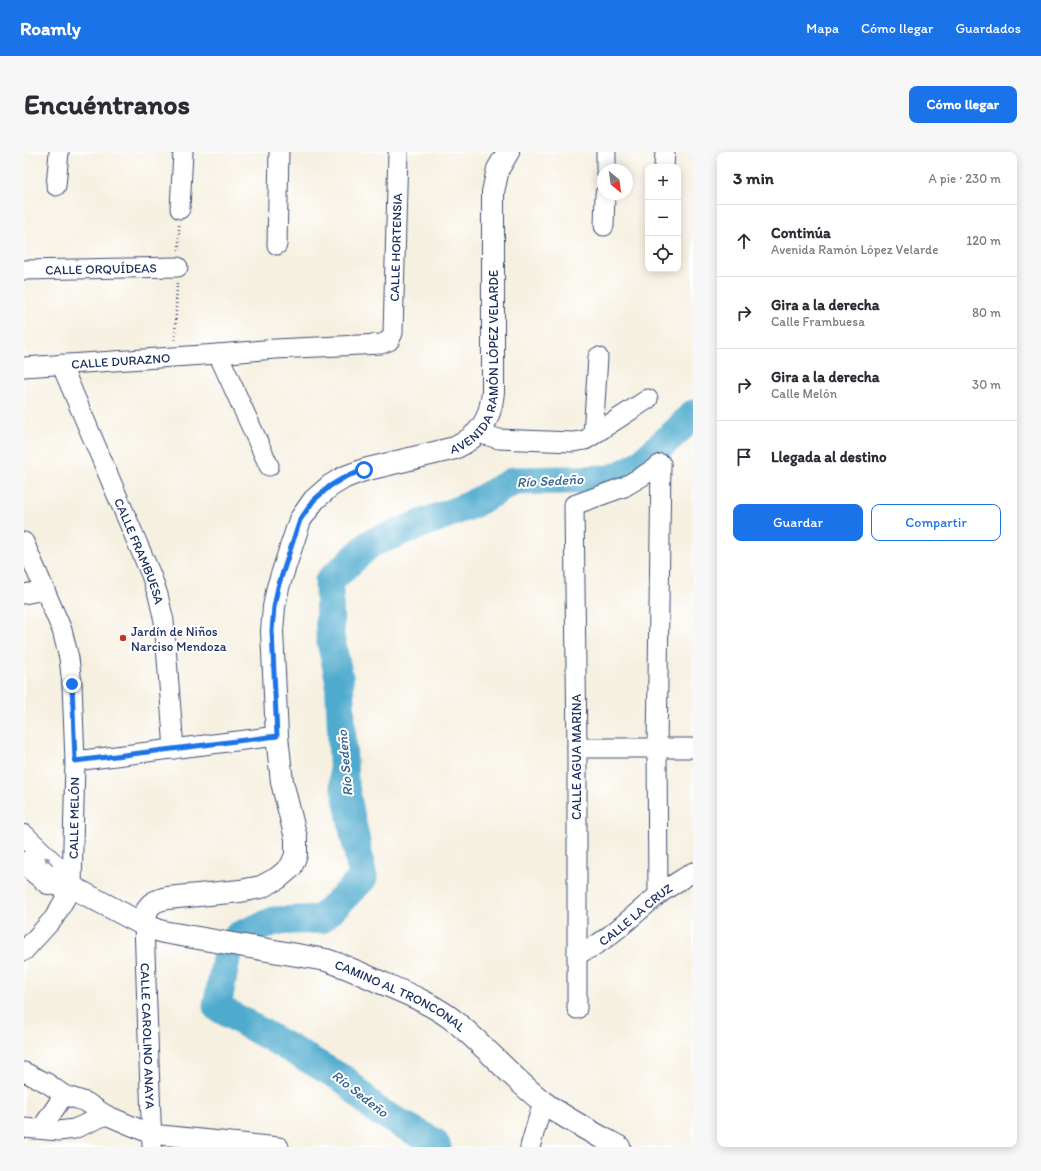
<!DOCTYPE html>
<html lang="es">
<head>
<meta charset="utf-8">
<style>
  :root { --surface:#fff; --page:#f7f7f7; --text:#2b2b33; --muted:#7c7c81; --line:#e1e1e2; --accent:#1a73e8 }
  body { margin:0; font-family:Itim,sans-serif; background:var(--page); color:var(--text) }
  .controls { position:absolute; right:12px; top:12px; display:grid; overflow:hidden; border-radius:8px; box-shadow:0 2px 10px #0003 }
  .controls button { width:36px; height:36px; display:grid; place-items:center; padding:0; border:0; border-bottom:1px solid var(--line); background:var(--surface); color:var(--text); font:20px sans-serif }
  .compass { position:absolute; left:573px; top:12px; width:36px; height:36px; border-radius:50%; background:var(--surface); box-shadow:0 2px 10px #0003; rotate:151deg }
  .stop { position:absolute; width:12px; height:12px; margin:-9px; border:3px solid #1a73e8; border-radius:50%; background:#fff }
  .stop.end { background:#1a73e8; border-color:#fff; box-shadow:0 1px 4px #0008 }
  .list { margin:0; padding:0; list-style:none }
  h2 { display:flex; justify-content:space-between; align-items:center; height:52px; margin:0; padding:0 16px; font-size:17px }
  h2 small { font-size:13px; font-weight:400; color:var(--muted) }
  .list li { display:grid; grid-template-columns:26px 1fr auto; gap:12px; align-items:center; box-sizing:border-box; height:72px; padding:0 16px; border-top:1px solid var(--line) }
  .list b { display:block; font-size:15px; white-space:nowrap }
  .list p { margin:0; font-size:13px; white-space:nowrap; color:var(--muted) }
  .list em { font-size:13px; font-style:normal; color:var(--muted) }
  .actions { display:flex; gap:8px; padding:12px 16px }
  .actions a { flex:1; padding:9px 0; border:1px solid var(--accent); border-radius:8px; text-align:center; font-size:14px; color:var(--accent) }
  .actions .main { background:var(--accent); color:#fff }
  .icon { flex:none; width:22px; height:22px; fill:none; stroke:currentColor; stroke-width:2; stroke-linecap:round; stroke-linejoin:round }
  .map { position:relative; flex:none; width:669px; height:995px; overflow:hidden; border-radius:8px }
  header { display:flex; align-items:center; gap:24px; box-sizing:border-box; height:56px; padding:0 20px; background:var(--accent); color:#fff }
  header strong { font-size:19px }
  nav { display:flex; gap:22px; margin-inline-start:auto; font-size:14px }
  .intro { display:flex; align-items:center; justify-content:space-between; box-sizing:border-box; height:96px; padding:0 24px }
  h1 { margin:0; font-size:28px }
  .button { padding:10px 18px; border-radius:8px; background:var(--accent); color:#fff; font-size:14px; font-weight:700 }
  main { display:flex; gap:24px; padding:0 24px }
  aside { flex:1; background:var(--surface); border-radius:8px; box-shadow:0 2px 10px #0003 }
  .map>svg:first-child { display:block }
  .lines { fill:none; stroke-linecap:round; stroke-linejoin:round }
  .river { stroke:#50abce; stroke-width:29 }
  .street-casing { stroke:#3c4c72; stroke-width:21 }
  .secondary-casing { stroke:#3c4c72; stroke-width:24 }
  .path { stroke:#3c4c72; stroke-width:2.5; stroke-dasharray:1 3; stroke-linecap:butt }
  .street { stroke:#fff; stroke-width:19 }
  .secondary { stroke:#fff; stroke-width:22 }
  .oneway { fill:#8d97ae }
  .route { stroke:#1a73e8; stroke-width:5 }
  .poi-dot { fill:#c8321e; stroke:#fff; stroke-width:1.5 }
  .labels { text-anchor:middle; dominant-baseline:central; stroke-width:4; stroke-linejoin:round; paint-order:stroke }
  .street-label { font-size:13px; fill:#1b2f5e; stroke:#fff }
  .poi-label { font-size:13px; fill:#1b2f5e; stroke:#fff; text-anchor:start }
  .water-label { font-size:14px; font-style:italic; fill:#30618b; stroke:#fff }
</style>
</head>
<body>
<header>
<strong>Roamly</strong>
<nav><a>Mapa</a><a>Cómo llegar</a><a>Guardados</a></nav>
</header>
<div class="intro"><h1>Encuéntranos</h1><a class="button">Cómo llegar</a></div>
<main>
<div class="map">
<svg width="669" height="995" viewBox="0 0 669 995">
  <rect width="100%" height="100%" fill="#fff"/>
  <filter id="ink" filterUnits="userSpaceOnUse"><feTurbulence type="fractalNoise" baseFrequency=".025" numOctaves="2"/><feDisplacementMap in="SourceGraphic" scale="8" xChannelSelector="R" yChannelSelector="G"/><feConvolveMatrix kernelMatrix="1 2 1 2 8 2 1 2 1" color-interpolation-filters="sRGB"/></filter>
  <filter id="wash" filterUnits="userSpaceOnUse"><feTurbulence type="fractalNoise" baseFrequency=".012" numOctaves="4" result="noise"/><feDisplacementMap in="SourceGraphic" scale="16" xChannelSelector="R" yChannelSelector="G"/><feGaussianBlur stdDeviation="0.9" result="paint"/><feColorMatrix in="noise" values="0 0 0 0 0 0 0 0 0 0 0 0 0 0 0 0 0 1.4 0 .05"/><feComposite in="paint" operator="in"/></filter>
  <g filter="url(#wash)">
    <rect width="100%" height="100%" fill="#f6f0e0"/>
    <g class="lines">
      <path class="river" d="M 413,995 L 410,990 L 352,958 L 321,928 L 193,855 L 203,802 L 214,784 L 250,769 L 297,767 L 339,726 L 320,630 L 315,525 L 306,485 L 305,429 L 347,391 L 447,353 L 490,329 L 588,327 L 615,313 L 654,278 L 669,262"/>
    </g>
  </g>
  <g filter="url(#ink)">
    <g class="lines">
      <defs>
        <g id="street">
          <path d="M 640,15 L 641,0"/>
          <path d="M 582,18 L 582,0"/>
          <path d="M 32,34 L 35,0"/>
          <path d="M 156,57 L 159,0"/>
          <path d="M 580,74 L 581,42"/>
          <path d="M 253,93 L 255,0"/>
          <path id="s1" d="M 0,118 L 154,115"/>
          <path d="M 194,202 L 245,314"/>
          <path id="s2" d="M 37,212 L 127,423 L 134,443 L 140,469 L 150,597"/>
          <path id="s3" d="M 0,215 L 194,202 L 251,197 L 357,192 L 365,189 L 369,181 L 374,0"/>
          <path d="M 454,281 L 475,287 L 549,290 L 561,288 L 569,283 L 624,247"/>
          <path d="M 569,283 L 574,205"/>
          <path d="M 0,390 L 38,478 L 45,506 L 48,532 L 51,609 L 48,735 L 30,766 L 0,799"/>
          <path d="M 0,442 L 21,438"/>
          <path d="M 553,596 L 669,596"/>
          <path d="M 51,609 L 253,584"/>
          <path d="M 634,743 L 633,596 L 637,312"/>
          <path id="s4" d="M 120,773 L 128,994"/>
          <path id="s5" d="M 553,802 C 579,794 610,762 633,744 C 644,735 657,728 669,720"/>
          <path d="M 553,857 L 553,596 L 550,353 L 600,335 L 617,325 L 637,312"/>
          <path d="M 0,920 L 23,931 L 40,943 L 62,950 L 82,963 L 127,982 L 255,995"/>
          <path d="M 0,976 L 35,979 L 50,977 L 82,963"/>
          <path d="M 17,977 L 40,943"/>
          <path d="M 506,995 L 519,950"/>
        </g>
        <g id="secondary">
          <path d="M 0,684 L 35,718 L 48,735"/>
          <path id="s6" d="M 0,711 L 24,731 L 48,735 L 120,773 L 139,780 L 302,808 C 321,814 340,823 358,831 C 384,842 411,853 433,871 C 463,896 488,926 519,950 C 542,967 569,981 595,995"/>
          <path id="s7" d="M 120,773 C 123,755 124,750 143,746 L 216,739 L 237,735 L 254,726 L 267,715 L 272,703 L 272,686 L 258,630 L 253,584 L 248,479 L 250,455 L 254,435 L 276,368 L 290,348 L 306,334 L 321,325 L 340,318 L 431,296 C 457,283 466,269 469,240 L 469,40 L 474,17 L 484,0"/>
        </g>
      </defs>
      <use href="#street" class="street-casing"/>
      <use href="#secondary" class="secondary-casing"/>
      <path class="path" d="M 155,98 L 155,73
        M 151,188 L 153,131"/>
      <use href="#street" class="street"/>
      <use href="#secondary" class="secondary"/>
    </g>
    <defs><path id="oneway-solid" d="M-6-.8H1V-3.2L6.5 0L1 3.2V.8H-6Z"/></defs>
    <use class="oneway" href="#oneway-solid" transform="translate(25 709) rotate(-136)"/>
  </g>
  <g class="lines" filter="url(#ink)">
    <path class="route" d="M 48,532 L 51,609 L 253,584 L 248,479 L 250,455 L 254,435 L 276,368 L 290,348 L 306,334 L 321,325 L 340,318"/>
  </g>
  <circle class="poi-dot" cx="99" cy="486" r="4"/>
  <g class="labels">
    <g class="street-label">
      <text stroke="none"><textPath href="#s3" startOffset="461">CALLE HORTENSIA</textPath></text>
      <text stroke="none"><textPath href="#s1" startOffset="77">CALLE ORQUÍDEAS</textPath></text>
      <text stroke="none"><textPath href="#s7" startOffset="796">AVENIDA RAMÓN LÓPEZ VELARDE</textPath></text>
      <text stroke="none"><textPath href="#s3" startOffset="97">CALLE DURAZNO</textPath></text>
      <text stroke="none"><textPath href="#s2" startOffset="203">CALLE FRAMBUESA</textPath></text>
      <text transform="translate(552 605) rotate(-90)">CALLE AGUA MARINA</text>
      <text transform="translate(50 666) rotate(-89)">CALLE MELÓN</text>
      <text stroke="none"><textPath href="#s5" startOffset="71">CALLE LA CRUZ</textPath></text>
      <text stroke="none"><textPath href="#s6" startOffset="405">CAMINO AL TRONCONAL</textPath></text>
      <text stroke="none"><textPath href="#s4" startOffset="111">CALLE CAROLINO ANAYA</textPath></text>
    </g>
    <g class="poi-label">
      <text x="107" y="479">Jardín de Niños<tspan x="107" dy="15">Narciso Mendoza</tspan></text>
    </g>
    <g class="water-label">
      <text transform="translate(526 329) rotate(-3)">Río Sedeño</text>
      <text transform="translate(321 611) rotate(-95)">Río Sedeño</text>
      <text transform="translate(336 942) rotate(38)">Río Sedeño</text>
    </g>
  </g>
</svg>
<div class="controls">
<button>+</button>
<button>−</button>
<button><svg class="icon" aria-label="locate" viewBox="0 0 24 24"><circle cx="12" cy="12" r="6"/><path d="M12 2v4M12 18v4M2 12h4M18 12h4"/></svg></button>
</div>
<svg class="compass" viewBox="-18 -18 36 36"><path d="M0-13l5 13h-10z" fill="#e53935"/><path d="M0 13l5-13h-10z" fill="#7c7c81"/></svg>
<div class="stop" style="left:340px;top:318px"></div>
<div class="stop end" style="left:48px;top:532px"></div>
</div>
<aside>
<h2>3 min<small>A pie · 230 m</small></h2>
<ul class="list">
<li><svg class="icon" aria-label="ahead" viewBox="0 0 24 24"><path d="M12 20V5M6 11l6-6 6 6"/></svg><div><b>Continúa</b><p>Avenida Ramón López Velarde</p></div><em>120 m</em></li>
<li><svg class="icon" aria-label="right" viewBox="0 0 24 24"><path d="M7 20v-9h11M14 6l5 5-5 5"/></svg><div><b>Gira a la derecha</b><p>Calle Frambuesa</p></div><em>80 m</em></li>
<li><svg class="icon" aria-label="right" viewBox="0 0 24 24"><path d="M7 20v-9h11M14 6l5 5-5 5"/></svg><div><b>Gira a la derecha</b><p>Calle Melón</p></div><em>30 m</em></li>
<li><svg class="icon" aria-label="arrive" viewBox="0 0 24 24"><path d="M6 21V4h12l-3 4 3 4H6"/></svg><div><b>Llegada al destino</b></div></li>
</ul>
<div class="actions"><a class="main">Guardar</a><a>Compartir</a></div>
</aside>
</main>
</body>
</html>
